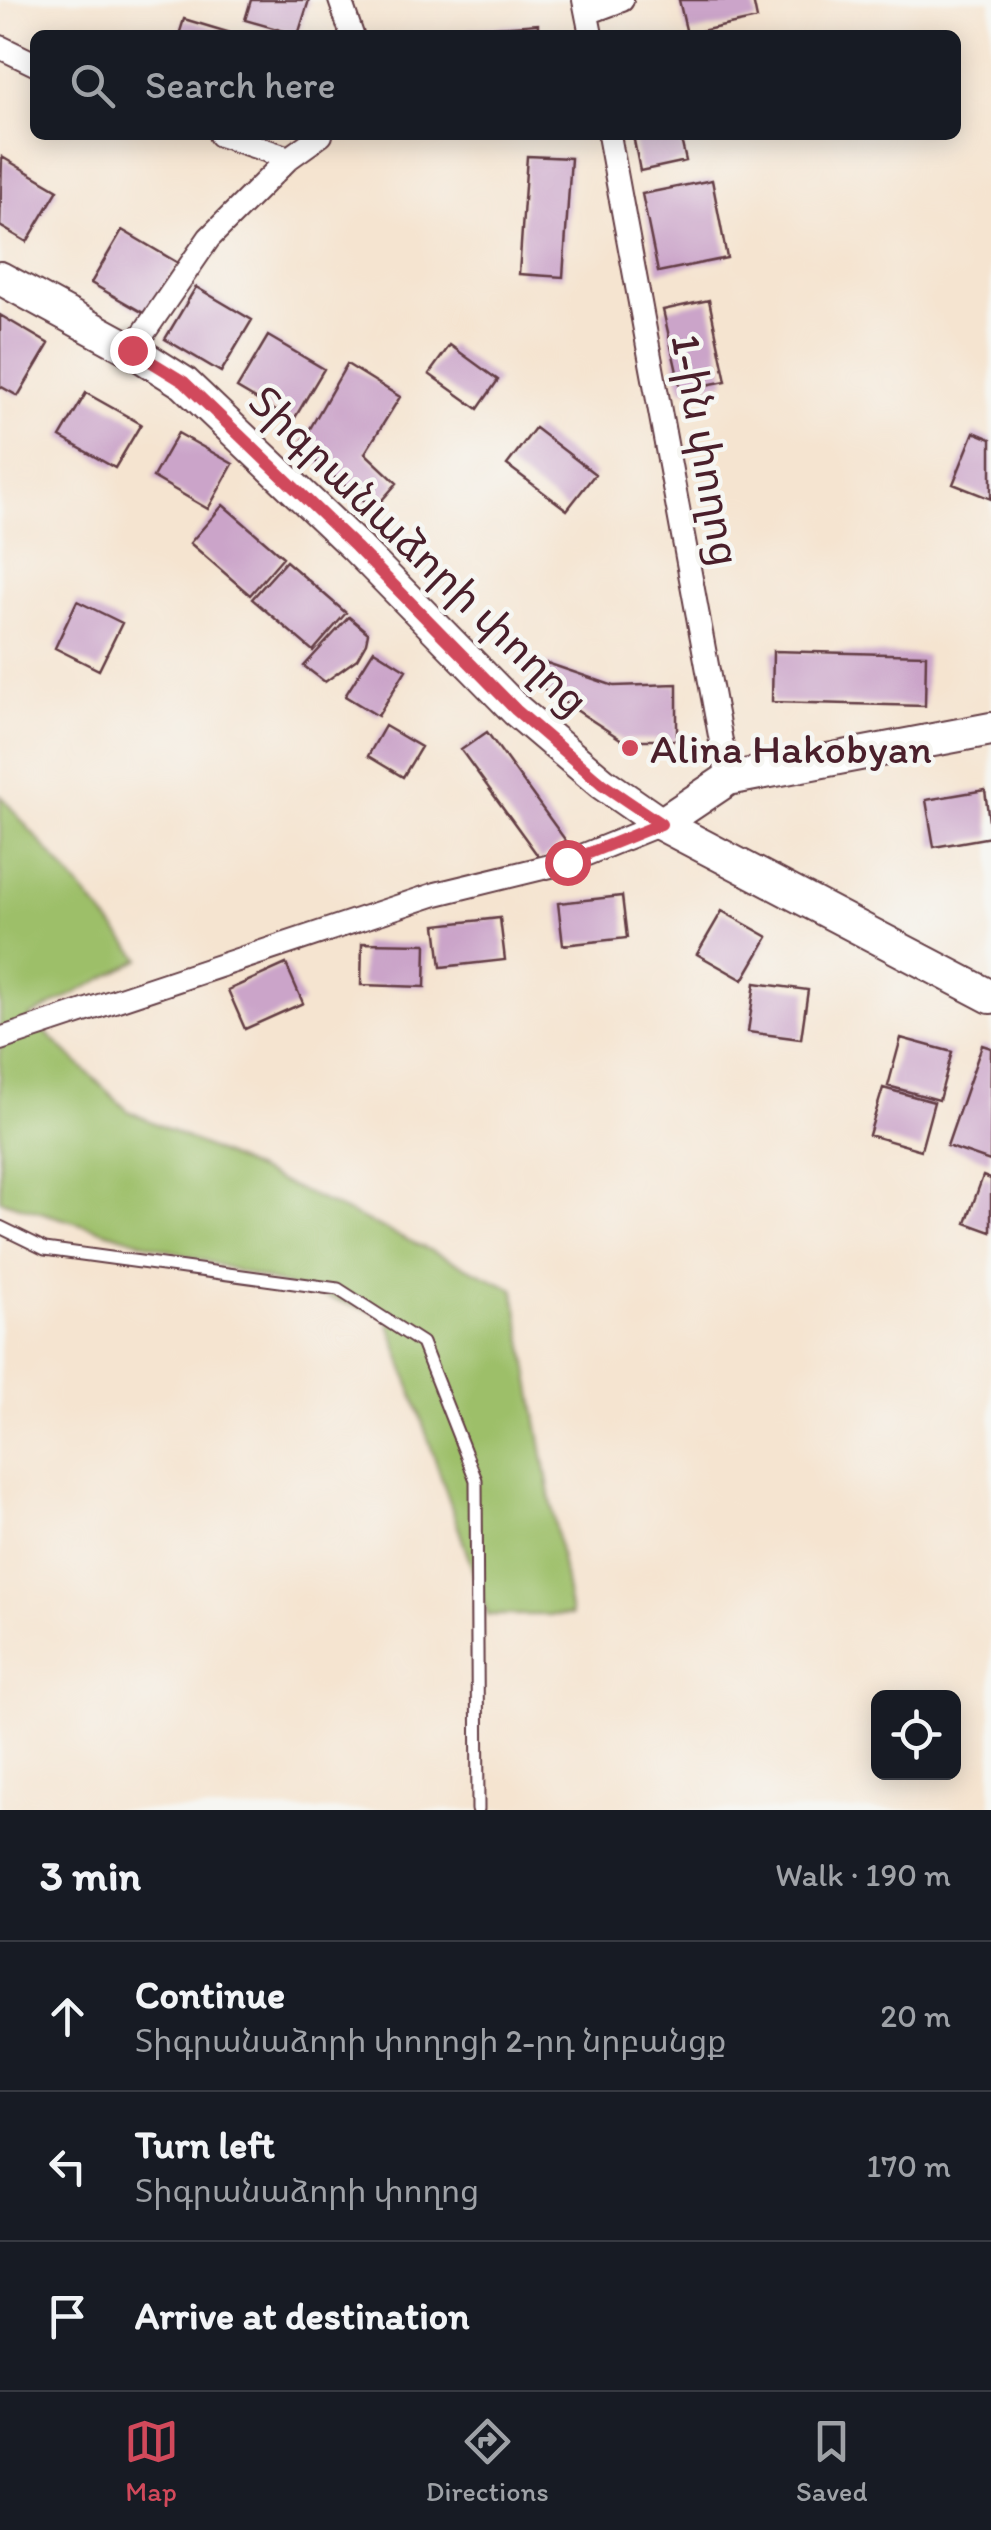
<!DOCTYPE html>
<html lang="en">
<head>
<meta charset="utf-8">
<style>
  :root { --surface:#171b24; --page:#242831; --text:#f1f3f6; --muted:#9ea1a6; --line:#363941; --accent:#d1495b }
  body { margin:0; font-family:Itim,"Noto Sans Armenian",sans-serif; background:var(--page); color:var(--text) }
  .controls { position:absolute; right:30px; bottom:30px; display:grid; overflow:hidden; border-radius:15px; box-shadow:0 5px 25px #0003 }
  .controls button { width:90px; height:90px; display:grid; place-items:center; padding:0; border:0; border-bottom:2px solid var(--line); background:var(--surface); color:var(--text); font:50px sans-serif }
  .stop { position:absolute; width:30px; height:30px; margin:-22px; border:8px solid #d1495b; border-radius:50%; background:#fff }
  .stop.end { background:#d1495b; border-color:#fff; box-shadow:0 2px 10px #0008 }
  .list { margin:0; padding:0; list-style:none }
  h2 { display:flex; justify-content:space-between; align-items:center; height:130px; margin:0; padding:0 40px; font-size:42px }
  h2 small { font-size:32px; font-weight:400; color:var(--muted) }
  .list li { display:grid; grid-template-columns:65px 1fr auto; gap:30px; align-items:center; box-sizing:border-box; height:150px; padding:0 40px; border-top:2px solid var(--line) }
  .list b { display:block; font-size:38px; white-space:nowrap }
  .list p { margin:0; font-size:32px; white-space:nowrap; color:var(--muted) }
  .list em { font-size:32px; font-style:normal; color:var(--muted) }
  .icon { flex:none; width:55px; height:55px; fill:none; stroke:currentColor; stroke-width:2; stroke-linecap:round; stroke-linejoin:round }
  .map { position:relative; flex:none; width:991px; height:1810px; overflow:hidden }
  .search { position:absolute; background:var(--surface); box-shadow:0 5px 25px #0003; left:30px; right:30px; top:30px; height:110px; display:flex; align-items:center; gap:25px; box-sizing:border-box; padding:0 35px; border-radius:15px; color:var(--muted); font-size:38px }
  .sheet { height:580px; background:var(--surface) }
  nav { display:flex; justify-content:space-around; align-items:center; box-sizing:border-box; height:140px; border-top:2px solid var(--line); background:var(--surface); font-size:28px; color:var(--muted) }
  nav a { display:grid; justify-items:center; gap:5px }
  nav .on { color:var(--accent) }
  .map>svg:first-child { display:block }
  .green { fill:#9dbf69; stroke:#746f4a; stroke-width:2.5 }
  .building { fill:#cba4c9 }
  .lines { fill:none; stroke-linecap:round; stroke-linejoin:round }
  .service-casing { stroke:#643d44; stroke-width:15 }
  .minor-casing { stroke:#643d44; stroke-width:26 }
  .secondary-casing { stroke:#643d44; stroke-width:36 }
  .service { stroke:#fff; stroke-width:11 }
  .minor { stroke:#fff; stroke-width:22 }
  .secondary { stroke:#fff; stroke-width:32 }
  .route { stroke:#d1495b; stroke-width:12 }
  .poi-dot { fill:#d1495b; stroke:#f6f6f2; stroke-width:4 }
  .labels { text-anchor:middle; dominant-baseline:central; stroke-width:9; stroke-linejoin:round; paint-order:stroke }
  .street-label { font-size:42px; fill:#4a1f2b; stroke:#f6f6f2 }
  .poi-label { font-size:42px; fill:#4a1f2b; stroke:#f6f6f2; text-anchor:start }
</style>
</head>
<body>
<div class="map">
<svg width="991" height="1810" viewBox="0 0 991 1810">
  <rect width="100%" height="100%" fill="#f6f6f2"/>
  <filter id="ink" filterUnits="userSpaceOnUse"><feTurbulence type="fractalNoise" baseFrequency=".01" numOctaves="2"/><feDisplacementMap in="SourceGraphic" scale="20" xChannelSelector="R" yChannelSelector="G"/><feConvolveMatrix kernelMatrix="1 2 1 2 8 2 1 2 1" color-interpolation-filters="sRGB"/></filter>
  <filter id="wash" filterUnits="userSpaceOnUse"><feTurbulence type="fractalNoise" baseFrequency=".0048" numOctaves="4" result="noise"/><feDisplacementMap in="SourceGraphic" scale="40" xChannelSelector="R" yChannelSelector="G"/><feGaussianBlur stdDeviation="2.25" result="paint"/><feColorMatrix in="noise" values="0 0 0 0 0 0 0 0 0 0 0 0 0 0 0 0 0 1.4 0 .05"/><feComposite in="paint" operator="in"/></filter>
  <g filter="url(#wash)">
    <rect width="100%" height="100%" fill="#f5e4d0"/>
    <path class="green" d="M 0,795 L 141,959 L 29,1017 L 128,1111 L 514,1289 L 571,1615 L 488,1615 L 386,1315 L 0,1200 Z"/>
    <g id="blocks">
      <path class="building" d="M 251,0 L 309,0 L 298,35 L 245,20 Z
        M 679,0 L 753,0 L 757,19 L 687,34 Z
        M 184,19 L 234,34 L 234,35 L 179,35 Z
        M 538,24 L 538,35 L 469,35 L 468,29 Z
        M 633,135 L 680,135 L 686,161 L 640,171 Z
        M 527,156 L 571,158 L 563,277 L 519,274 Z
        M 2,157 L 58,190 L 27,242 L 0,226 Z
        M 712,180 L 727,258 L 658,272 L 642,194 Z
        M 122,230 L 178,263 L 147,315 L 91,283 Z
        M 196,287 L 252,320 L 221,372 L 165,339 Z
        M 709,300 L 726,381 L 681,390 L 663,310 Z
        M 0,315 L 49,344 L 18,396 L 0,386 Z
        M 268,336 L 324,369 L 293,421 L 237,388 Z
        M 450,345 L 498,380 L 478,409 L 429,374 Z
        M 347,364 L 400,397 L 365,453 L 397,483 L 374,509 L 299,448 Z
        M 86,393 L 141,424 L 115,468 L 60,437 Z
        M 535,428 L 595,474 L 567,510 L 507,465 Z
        M 974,432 L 991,439 L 991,499 L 953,484 Z
        M 178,433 L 233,464 L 208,509 L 153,477 Z
        M 223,505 L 283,557 L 250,595 L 190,543 Z
        M 286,561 L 346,613 L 313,651 L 252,599 Z
        M 77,601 L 122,623 L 99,670 L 55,648 Z
        M 349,617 L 368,633 L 366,643 L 357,659 L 325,682 L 304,666 Z
        M 374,650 L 406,670 L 378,716 L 345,696 Z
        M 773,651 L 926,655 L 925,706 L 772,702 Z
        M 547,663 L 614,686 L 677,684 L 677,740 L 622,740 L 535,683 Z
        M 385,726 L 421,747 L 403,777 L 368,756 Z
        M 487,732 L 566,841 L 541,860 L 461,750 Z
        M 985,790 L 991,837 L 934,847 L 926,800 Z
        M 622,896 L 627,938 L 563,945 L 558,903 Z
        M 722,911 L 768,937 L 743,980 L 697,954 Z
        M 500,918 L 505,960 L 441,967 L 436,925 Z
        M 362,943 L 426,944 L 425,987 L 361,985 Z
        M 286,964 L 303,1003 L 245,1029 L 228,990 Z
        M 755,983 L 808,990 L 801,1039 L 748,1032 Z
        M 901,1038 L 952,1052 L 939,1100 L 888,1086 Z
        M 982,1045 L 991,1048 L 990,1161 L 947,1146 Z
        M 883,1088 L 934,1102 L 921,1150 L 869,1135 Z
        M 983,1176 L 991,1179 L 991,1232 L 966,1223 Z"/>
    </g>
  </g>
  <g filter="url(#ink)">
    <use href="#blocks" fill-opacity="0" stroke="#643d44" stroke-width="2.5"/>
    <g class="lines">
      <defs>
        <path id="service" d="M 0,1227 L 45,1249 L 338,1289 L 422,1343 L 476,1480 L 478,1810"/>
        <path id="minor" d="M 340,0 L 352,35
          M 584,0 L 591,35
          M 587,13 L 622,0
          M 0,47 L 35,64
          M 220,135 L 289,158
          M 609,135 L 728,779
          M 132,350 L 209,238 L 289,158 L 321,135
          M 0,1039 L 436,894 L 567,862 L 661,824"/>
        <path id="secondary" d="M 0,278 L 132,350 L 184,383 L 356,547 L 516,710 L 602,783 L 661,824 L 991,997
          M 661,824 L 728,779 L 991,729"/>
      </defs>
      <use href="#service" class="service-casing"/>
      <use href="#minor" class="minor-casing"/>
      <use href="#secondary" class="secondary-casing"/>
      <use href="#service" class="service"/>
      <use href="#minor" class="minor"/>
      <use href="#secondary" class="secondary"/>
    </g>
  </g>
  <g class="lines" filter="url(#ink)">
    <path class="route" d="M 132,350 L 184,382 L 356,547 L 516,710 L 602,784 L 661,824 L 567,862"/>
  </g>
  <circle class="poi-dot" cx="630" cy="748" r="10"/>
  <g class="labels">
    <g class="street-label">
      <text transform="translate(706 450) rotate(80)">1-ին փողոց</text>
      <text transform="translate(419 551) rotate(44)">Տիգրանաձորի փողոց</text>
    </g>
    <g class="poi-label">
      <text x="650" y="748">Alina Hakobyan</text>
    </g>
  </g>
</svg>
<div class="controls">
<button><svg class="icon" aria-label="locate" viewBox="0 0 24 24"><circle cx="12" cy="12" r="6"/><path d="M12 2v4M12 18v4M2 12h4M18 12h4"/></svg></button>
</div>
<div class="stop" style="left:567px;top:862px"></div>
<div class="stop end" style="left:132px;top:350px"></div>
<div class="search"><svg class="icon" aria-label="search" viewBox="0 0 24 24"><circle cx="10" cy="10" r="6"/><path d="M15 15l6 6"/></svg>Search here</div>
</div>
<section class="sheet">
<h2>3 min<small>Walk · 190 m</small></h2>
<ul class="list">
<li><svg class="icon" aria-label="ahead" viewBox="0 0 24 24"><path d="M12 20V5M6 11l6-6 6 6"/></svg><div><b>Continue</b><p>Տիգրանաձորի փողոցի 2-րդ նրբանցք</p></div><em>20 m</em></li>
<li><svg class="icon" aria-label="left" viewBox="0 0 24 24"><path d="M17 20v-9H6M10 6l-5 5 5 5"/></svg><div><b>Turn left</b><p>Տիգրանաձորի փողոց</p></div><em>170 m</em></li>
<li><svg class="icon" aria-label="arrive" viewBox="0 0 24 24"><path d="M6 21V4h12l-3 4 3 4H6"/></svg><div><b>Arrive at destination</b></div></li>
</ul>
</section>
<nav>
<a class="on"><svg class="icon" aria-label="map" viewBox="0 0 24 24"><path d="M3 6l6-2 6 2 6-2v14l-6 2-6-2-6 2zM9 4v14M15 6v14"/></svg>Map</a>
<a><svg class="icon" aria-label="directions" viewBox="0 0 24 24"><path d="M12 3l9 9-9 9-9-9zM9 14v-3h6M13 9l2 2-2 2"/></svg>Directions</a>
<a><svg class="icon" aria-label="saved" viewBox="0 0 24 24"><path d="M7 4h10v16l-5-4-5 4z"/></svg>Saved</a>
</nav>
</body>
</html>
